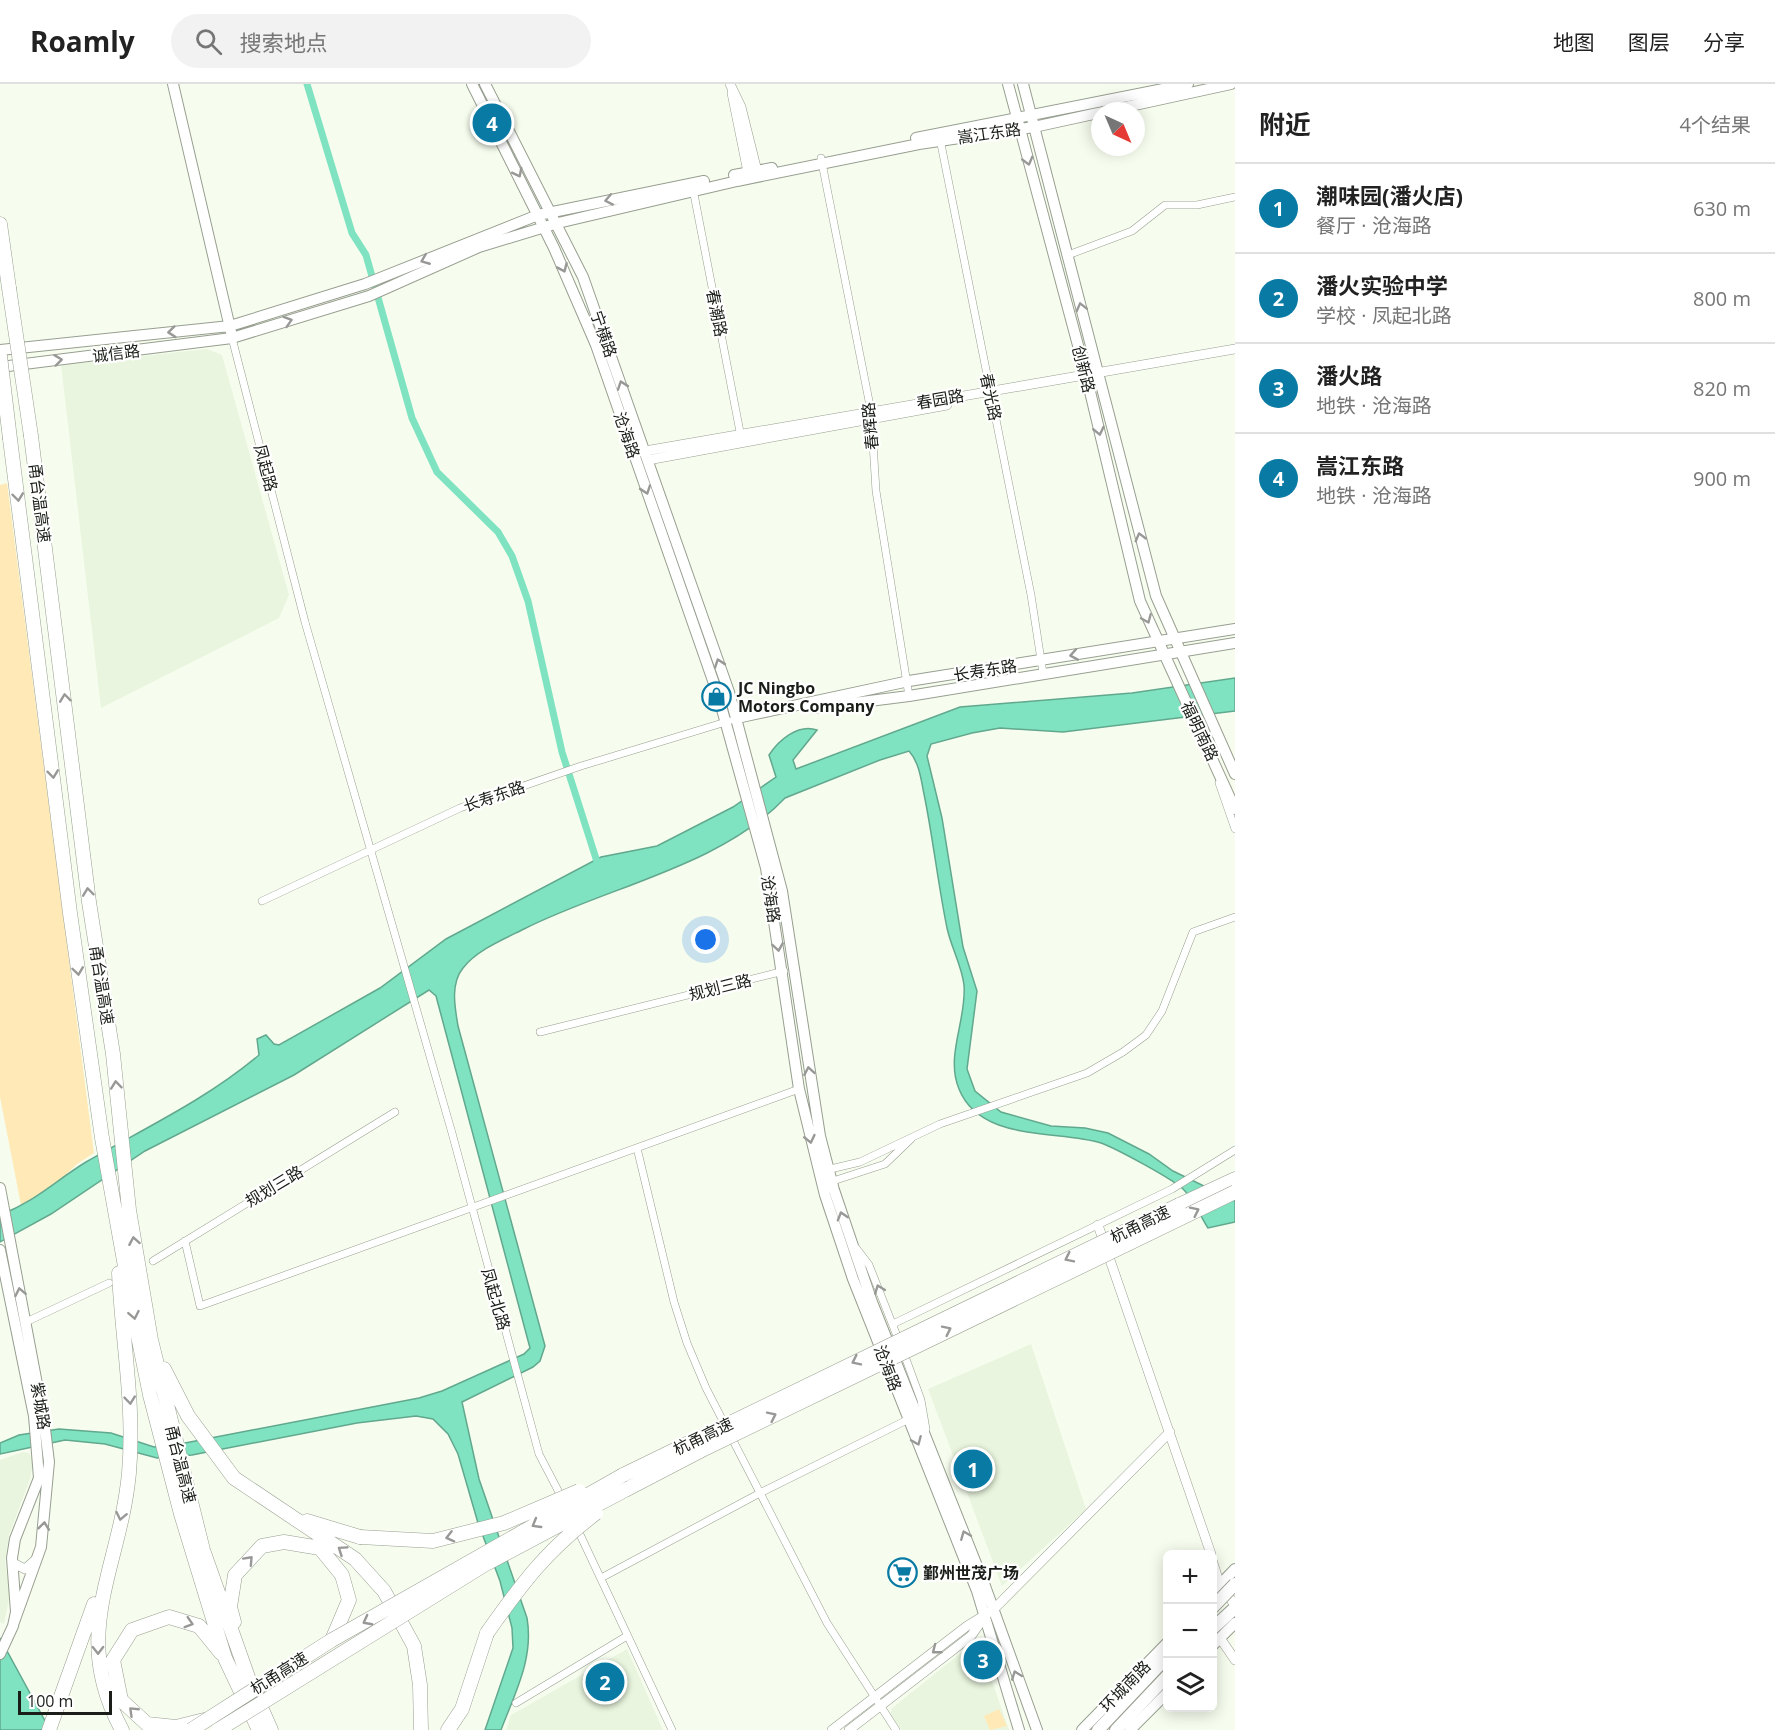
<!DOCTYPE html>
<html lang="zh">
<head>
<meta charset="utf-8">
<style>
  :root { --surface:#fff; --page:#f2f2f2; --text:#222; --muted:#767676; --line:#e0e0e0; --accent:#097aa3 }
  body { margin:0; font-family:"Open Sans","Noto Sans SC",sans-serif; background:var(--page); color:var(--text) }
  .controls { position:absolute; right:18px; bottom:18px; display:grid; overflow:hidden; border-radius:9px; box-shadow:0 3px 15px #0003 }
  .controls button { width:54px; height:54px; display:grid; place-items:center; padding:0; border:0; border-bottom:2px solid var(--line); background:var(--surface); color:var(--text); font:30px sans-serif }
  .compass { position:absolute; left:1091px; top:18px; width:54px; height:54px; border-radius:50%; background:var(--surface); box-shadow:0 3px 15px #0003; rotate:136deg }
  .scale { position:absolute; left:18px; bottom:15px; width:94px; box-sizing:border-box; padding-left:6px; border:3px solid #1a1d18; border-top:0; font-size:16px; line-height:21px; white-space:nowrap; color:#1a1d18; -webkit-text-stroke:4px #fff; paint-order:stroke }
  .you { position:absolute; left:706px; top:856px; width:21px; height:21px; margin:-15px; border:4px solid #fff; border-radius:50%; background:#1a73e8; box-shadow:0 0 0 9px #1a73e833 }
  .badge { display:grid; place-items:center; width:39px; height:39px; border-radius:50%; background:var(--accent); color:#fff; font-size:20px; font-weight:700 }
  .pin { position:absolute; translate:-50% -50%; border:3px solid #fff; box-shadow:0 2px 6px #0006 }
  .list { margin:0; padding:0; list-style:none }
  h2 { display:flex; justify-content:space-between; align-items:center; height:78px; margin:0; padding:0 24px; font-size:26px }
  h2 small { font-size:20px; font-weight:400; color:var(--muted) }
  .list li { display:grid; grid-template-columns:39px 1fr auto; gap:18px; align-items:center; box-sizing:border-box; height:90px; padding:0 24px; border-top:2px solid var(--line) }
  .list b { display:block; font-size:22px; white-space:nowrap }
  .list p { margin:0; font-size:20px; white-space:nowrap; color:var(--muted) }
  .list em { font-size:20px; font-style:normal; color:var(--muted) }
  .icon { flex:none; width:33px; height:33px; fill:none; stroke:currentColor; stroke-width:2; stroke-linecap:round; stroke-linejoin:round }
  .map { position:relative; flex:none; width:1235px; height:1646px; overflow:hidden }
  header { display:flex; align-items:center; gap:36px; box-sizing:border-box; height:84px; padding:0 30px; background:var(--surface); border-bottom:2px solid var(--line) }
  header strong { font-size:28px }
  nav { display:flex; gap:33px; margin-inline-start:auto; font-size:21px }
  .search { width:420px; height:54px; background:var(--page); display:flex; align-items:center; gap:15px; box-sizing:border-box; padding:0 21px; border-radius:33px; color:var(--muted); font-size:22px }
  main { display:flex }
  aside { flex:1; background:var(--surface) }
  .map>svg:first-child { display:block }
  .built { fill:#e9f5de }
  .green { fill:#ffeab7 }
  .water { fill:#7fe3c1; stroke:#61a88e; stroke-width:1.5 }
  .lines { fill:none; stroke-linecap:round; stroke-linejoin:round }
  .canal { stroke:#7fe3c1; stroke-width:7 }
  .minor-casing { stroke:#979f90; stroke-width:8 }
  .tertiary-casing { stroke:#979f90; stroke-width:10 }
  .secondary-casing { stroke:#979f90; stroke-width:12 }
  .primary-casing { stroke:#979f90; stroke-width:12 }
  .trunk-casing { stroke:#979f90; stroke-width:14 }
  .motorway-casing { stroke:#979f90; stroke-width:15 }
  .minor { stroke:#fff; stroke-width:7 }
  .tertiary { stroke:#fff; stroke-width:9 }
  .secondary { stroke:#fff; stroke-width:10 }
  .primary { stroke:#fff; stroke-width:10 }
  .trunk { stroke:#fff; stroke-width:12 }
  .motorway { stroke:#fff; stroke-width:14 }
  .trunk-bridge-casing { stroke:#979f90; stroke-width:14; stroke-linecap:butt }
  .motorway-bridge-casing { stroke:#979f90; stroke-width:15; stroke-linecap:butt }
  .trunk-bridge { stroke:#fff; stroke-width:12 }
  .motorway-bridge { stroke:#fff; stroke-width:14 }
  .oneway { stroke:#989997 }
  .labels { text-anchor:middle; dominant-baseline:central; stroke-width:4.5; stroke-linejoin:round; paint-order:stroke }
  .street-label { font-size:16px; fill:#1a1d18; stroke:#fff }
  .poi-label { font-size:16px; font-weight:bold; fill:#1a1d18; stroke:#fff; text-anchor:start }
</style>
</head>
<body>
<header>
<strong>Roamly</strong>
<div class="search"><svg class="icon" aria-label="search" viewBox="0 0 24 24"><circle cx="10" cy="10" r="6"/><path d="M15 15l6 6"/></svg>搜索地点</div>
<nav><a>地图</a><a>图层</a><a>分享</a></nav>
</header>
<main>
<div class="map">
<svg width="1235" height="1646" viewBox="0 0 1235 1646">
  <rect width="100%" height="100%" fill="#f6fdee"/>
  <path class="built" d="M 207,265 L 222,271 L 289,511 L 279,534 L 101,624 L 61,281 Z
    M 1031,1260 L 1086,1425 L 1002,1502 L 928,1305 Z
    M 23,1368 L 29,1369 L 33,1378 L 30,1395 L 9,1451 L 5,1478 L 10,1510 L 4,1540 L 0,1538 L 0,1376 Z
    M 967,1564 L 977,1565 L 983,1571 L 1009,1646 L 902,1646 L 891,1632 L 891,1625 Z
    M 627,1565 L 663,1646 L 506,1646 L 511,1631 Z"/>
  <path class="green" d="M 7,399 L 94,1069 L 77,1080 L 56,1100 L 21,1121 L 0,1013 L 0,401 Z
    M 999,1625 L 1007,1642 L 990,1646 L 984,1632 Z"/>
  <path class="water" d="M 1235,594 L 1235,627 L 1063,648 L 1000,644 L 972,649 L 931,660 L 927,672 L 942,734 L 963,863 L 977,907 L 967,985 L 975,1007 L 1001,1028 L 1051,1042 L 1085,1044 L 1108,1049 L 1149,1070 L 1173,1087 L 1235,1117 L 1235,1138 L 1208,1144 C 1200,1132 1195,1117 1184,1106 C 1175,1096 1115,1064 1101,1059 C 1057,1046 980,1058 959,1005 C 945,972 967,935 964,901 C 962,882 951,863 947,844 C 938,800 933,754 924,710 C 921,695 919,678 909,667 L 880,676 L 785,714 C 721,782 607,803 524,845 C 504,855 477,866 463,884 C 450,900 455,924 458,942 L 545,1262 L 540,1277 L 533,1283 L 462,1318 L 479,1395 L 527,1534 C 534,1574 515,1609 501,1646 L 485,1646 L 513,1564 L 512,1544 L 500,1497 L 478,1439 L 458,1370 L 448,1350 L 433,1335 L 416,1332 L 357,1339 L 192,1371 L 157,1374 L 105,1360 L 65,1356 L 0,1370 L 0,1359 L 19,1351 L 59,1345 L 111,1349 L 154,1363 L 185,1359 L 419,1314 L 442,1307 L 524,1270 L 530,1264 L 436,912 L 429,906 L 294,991 L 145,1067 L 51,1130 L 0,1158 L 0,1131 C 36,1117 55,1097 86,1078 C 145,1044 207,1015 259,971 L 257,955 L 266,951 L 274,960 L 279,961 L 380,904 L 446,855 L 601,773 L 657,762 L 733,723 L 776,693 L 769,671 C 778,657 798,639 817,646 L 793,676 L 796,685 L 960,623 L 1132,609 Z
    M 0,1554 L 50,1646 L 0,1646 Z"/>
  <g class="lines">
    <path class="canal" d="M 307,0 L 352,149 L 366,171 L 412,334 L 437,388 L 498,448 L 512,472 L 528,517 L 562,668 L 599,784"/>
    <defs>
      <path id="minor" d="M 940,55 L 1031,511 L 1043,589
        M 821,74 L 871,327 L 876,407 L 909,612
        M 693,105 L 741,353
        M 1068,171 L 1132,147 L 1165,121 L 1197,121 L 1235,113
        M 232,254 L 305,538 L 452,1049 L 539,1370 L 563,1416
        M 1219,699 L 1235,745
        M 262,817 L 460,724 L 581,682 L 729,637
        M 540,948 L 784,887
        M 637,1064 L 674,1218 L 687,1259 L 706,1304 L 827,1539 L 896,1646
        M 826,1086 L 860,1078 L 940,1040 L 1087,989 L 1123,968 L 1146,951 L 1162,927 L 1193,848 L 1235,833
        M 830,1098 L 885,1080 L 911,1055
        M 185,1157 L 200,1222 L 799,1005
        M 856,1164 L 869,1181 L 899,1257
        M 153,1177 L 395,1028
        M 26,1238 L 109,1199
        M 893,1240 L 1172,1105 L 1235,1066
        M 903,1267 L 921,1316 L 926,1345
        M 576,1442 L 672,1646
        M 601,1494 L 760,1409 L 907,1336
        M 516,1619 L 627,1552"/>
      <path id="tertiary" d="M 730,0 L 741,23 L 758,91
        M 732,9 L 749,93
        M 645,367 L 1235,265
        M 648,376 L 947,321
        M 1098,1141 L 1211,1470
        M 1212,1476 L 1220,1501 L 1235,1521
        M 13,1479 L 25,1485 L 34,1477
        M 1220,1554 L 1235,1576
        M 832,1646 L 967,1542 L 993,1526 L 1170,1348
        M 849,1646 L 971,1552 L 983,1535"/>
      <path id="secondary" d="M 173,0 L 231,248
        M 472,0 L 554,164 L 596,261 L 718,611 L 766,784 L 799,1005 L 825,1111 L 853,1195 L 977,1507 L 1019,1646
        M 485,0 L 583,193 L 729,608 L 782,807 L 820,1052 L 834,1106 L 872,1218 L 985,1502 L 1037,1646
        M 916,54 L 1188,0
        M 734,91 L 772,84
        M 0,266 L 230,242 L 365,200 L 538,131 L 704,97
        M 0,283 L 232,254 L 369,212 L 479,163 L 558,139 L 737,97 L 919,60 L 1034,43 L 1231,0
        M 814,624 L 909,612 L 1235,559
        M 737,634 L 909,597 L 1235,545
        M 0,1104 L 44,1337 L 49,1378 L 41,1463 L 14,1538
        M 0,1166 L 34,1332 L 39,1394 L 15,1455 L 12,1474 L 16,1528 L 13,1542 L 0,1570"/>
      <path id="primary" d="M 1008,0 L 1087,295 L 1140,517 L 1235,725
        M 1023,0 L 1156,512 L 1235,690
        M 1212,1509 L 1235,1485
        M 1212,1562 L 1235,1539
        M 1082,1646 L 1168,1558
        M 1130,1646 L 1168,1608"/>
      <path id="trunk" d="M 1212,1545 L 1235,1524
        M 1098,1646 L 1168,1572
        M 1116,1646 L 1168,1591"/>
      <path id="motorway" d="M 0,140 L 9,204
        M 31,352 L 89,818 L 113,970 L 129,1126 L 151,1256 L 203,1466 L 249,1596 L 271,1646
        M 10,355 L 70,829 L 102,1054 L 133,1227 L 150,1311 L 181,1430 L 225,1574 L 259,1646
        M 1179,1121 L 1235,1095
        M 119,1189 C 122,1255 135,1322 129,1389 C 120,1485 69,1549 122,1646
        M 164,1285 L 188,1332 L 234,1394 L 355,1475 L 384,1507 L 414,1562 L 420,1601 L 421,1646
        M 623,1391 L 693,1357
        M 627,1405 L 700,1367
        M 307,1437 L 360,1453
        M 234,1538 L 230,1523 L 235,1491 L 262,1462 L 284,1458 L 320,1464 L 342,1491 L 349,1516 L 332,1556
        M 204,1636 L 176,1643 L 147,1640 L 121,1616 L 113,1576 L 132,1546 L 169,1533 L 199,1542 L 221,1569
        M 49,1646 L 94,1520
        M 448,1646 L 462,1625 L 487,1549"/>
    </defs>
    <use href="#minor" class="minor-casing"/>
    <use href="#tertiary" class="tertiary-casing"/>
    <use href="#secondary" class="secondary-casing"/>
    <use href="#primary" class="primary-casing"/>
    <use href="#trunk" class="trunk-casing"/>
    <use href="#motorway" class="motorway-casing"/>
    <use href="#minor" class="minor"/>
    <use href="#tertiary" class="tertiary"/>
    <use href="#secondary" class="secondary"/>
    <use href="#primary" class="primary"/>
    <use href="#trunk" class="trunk"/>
    <use href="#motorway" class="motorway"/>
    <defs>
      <path id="trunk-bridge" d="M 1212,1524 L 1235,1500"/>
      <path id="motorway-bridge" d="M 9,204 L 31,352
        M 0,272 L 10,355
        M 693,1357 L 1179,1121
        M 700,1367 L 1235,1108
        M 360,1453 L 433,1457 L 504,1439 L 579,1407
        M 487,1549 C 523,1498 546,1467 596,1429
        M 191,1646 L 332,1556 L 623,1391
        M 218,1646 L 484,1481 L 627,1405"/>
    </defs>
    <use href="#trunk-bridge" class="trunk-bridge-casing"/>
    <use href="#motorway-bridge" class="motorway-bridge-casing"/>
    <use href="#trunk-bridge" class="trunk-bridge"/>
    <use href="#motorway-bridge" class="motorway-bridge"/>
  </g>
  <defs><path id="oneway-chevron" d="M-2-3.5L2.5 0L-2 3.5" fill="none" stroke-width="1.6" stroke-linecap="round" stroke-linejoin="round" transform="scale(1.5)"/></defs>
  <g class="oneway">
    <use href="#oneway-chevron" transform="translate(1028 77) rotate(75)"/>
    <use href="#oneway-chevron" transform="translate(518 89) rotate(63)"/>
    <use href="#oneway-chevron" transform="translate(609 116) rotate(169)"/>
    <use href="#oneway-chevron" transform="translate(425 176) rotate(158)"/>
    <use href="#oneway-chevron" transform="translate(563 184) rotate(66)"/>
    <use href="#oneway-chevron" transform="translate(1081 223) rotate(-104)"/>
    <use href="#oneway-chevron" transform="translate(288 237) rotate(-17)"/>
    <use href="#oneway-chevron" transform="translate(172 248) rotate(174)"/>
    <use href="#oneway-chevron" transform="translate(58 276) rotate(-7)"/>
    <use href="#oneway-chevron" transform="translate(622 301) rotate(-109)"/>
    <use href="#oneway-chevron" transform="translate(1099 347) rotate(77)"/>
    <use href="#oneway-chevron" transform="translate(646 406) rotate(71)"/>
    <use href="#oneway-chevron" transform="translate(18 413) rotate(83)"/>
    <use href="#oneway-chevron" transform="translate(1140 453) rotate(-105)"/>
    <use href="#oneway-chevron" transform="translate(1147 535) rotate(67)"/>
    <use href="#oneway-chevron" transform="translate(1074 571) rotate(170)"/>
    <use href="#oneway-chevron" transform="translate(719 579) rotate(-109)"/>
    <use href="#oneway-chevron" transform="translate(65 614) rotate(-97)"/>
    <use href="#oneway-chevron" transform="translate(53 690) rotate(83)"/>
    <use href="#oneway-chevron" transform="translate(88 808) rotate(-97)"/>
    <use href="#oneway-chevron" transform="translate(778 863) rotate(81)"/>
    <use href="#oneway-chevron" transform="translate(78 887) rotate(82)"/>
    <use href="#oneway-chevron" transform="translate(809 987) rotate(-100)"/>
    <use href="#oneway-chevron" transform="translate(116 1001) rotate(-96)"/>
    <use href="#oneway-chevron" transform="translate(810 1055) rotate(77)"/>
    <use href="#oneway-chevron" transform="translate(1195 1127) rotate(-26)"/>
    <use href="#oneway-chevron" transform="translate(842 1132) rotate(-107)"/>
    <use href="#oneway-chevron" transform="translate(134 1157) rotate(-100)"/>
    <use href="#oneway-chevron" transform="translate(1069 1174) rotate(154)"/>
    <use href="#oneway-chevron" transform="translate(879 1205) rotate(-111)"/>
    <use href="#oneway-chevron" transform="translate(20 1208) rotate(-101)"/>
    <use href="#oneway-chevron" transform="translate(134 1231) rotate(79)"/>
    <use href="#oneway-chevron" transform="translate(947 1246) rotate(-26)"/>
    <use href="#oneway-chevron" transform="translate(856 1277) rotate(154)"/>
    <use href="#oneway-chevron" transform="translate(130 1316) rotate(84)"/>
    <use href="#oneway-chevron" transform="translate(772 1332) rotate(-26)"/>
    <use href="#oneway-chevron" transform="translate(917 1357) rotate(67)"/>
    <use href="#oneway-chevron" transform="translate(121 1432) rotate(102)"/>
    <use href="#oneway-chevron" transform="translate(536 1440) rotate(150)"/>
    <use href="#oneway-chevron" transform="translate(44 1442) rotate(-83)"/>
    <use href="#oneway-chevron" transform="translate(965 1451) rotate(-112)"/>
    <use href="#oneway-chevron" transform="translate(450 1453) rotate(166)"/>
    <use href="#oneway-chevron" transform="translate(342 1466) rotate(-146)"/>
    <use href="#oneway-chevron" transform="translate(249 1476) rotate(-47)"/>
    <use href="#oneway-chevron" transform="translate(367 1537) rotate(152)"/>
    <use href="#oneway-chevron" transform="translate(189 1539) rotate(17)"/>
    <use href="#oneway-chevron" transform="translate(98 1566) rotate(89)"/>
    <use href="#oneway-chevron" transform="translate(936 1566) rotate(142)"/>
    <use href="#oneway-chevron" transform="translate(1016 1591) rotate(-111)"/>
    <use href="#oneway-chevron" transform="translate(133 1627) rotate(-136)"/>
  </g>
  <defs>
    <symbol id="shop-ring" viewBox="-11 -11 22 22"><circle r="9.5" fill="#fff" stroke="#097aa3" stroke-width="1.5"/><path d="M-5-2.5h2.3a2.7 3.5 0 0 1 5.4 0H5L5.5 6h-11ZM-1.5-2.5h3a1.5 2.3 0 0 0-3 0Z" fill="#097aa3"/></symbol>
    <symbol id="supermarket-ring" viewBox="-11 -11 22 22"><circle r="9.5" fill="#fff" stroke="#097aa3" stroke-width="1.5"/><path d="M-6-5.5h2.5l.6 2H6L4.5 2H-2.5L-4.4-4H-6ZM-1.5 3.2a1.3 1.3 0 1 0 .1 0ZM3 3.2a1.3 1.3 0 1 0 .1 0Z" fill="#097aa3"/></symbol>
  </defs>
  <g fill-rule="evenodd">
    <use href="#shop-ring" x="700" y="596" width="33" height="33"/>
    <use href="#supermarket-ring" x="886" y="1472" width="33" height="33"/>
  </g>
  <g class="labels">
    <g class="street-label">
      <text transform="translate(989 49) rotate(-8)">嵩江东路</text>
      <text transform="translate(717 229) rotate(79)">春潮路</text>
      <text transform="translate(604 250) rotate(71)">宁横路</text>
      <text transform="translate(116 269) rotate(-7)">诚信路</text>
      <text transform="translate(1084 285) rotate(76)">创新路</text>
      <text transform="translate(991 313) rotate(78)">春光路</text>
      <text transform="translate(940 315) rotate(-10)">春园路</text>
      <text transform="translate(870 342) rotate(-95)">春辉路</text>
      <text transform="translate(627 351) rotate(71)">沧海路</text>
      <text transform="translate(266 384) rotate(75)">凤起路</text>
      <text transform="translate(40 419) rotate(83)">甬台温高速</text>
      <text transform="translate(985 586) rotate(-9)">长寿东路</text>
      <text transform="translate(1200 647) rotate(64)">福明南路</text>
      <text transform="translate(494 712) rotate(-19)">长寿东路</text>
      <text transform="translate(771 815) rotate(81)">沧海路</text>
      <text transform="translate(102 901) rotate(81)">甬台温高速</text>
      <text transform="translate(720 903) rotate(-14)">规划三路</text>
      <text transform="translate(274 1102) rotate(-31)">规划三路</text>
      <text transform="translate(1140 1140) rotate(-26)">杭甬高速</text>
      <text transform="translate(496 1215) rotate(74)">凤起北路</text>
      <text transform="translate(888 1284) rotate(69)">沧海路</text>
      <text transform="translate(41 1322) rotate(81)">紫城路</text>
      <text transform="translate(703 1352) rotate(-26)">杭甬高速</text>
      <text transform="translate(181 1380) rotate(76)">甬台温高速</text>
      <text transform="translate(279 1589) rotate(-32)">杭甬高速</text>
      <text transform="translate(1125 1602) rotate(-46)">环城南路</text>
    </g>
    <g class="poi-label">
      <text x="738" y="604">JC Ningbo<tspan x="738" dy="18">Motors Company</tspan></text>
      <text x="923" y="1489">鄞州世茂广场</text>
    </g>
  </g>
</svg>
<div class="controls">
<button>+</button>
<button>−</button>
<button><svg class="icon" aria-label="layers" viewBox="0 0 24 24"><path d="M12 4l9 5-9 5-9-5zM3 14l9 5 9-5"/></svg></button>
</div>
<svg class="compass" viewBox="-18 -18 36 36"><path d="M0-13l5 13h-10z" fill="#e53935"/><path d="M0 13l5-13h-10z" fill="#767676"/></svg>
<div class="scale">100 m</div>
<div class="you"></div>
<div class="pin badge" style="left:973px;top:1385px">1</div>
<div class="pin badge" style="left:605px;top:1598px">2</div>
<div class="pin badge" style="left:983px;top:1576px">3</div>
<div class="pin badge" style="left:492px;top:39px">4</div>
</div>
<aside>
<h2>附近<small>4个结果</small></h2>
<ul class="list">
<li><span class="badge">1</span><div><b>潮味园(潘火店)</b><p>餐厅 · 沧海路</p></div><em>630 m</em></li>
<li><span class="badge">2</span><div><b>潘火实验中学</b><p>学校 · 凤起北路</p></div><em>800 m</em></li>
<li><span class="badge">3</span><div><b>潘火路</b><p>地铁 · 沧海路</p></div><em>820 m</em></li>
<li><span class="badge">4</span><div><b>嵩江东路</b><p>地铁 · 沧海路</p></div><em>900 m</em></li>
</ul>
</aside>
</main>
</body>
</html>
